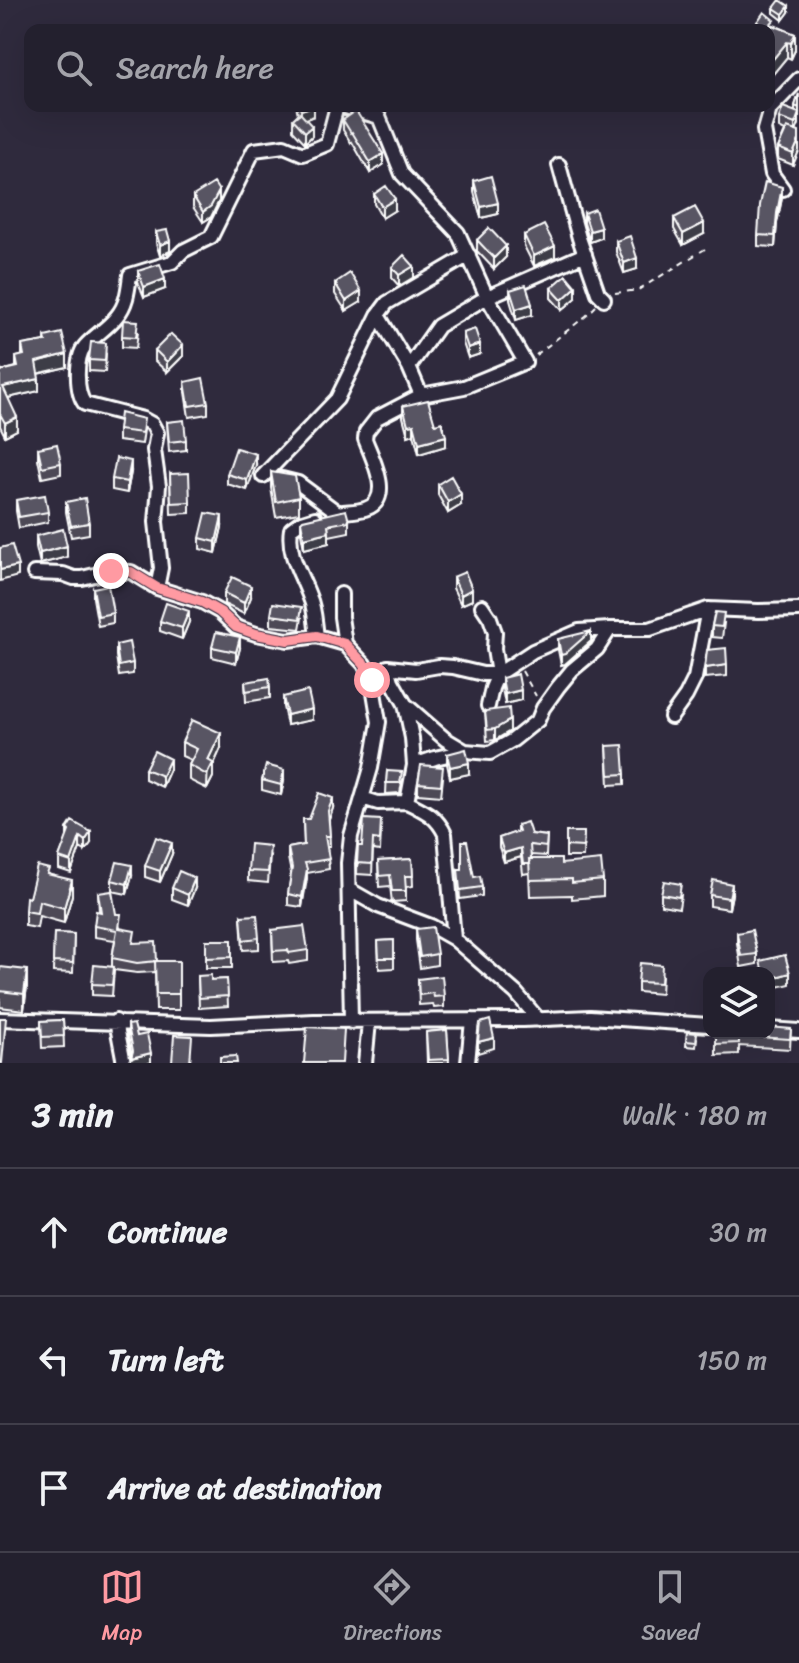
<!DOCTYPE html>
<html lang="en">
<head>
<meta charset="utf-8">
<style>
  :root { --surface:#23202e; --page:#2b2836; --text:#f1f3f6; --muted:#a3a3aa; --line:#403e4a; --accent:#ff9aa2 }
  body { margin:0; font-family:Sriracha,sans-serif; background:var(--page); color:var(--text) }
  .controls { position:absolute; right:24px; bottom:24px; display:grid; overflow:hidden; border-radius:16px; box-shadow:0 8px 32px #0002 }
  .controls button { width:72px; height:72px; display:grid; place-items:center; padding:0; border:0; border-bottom:2px solid var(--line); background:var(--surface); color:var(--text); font:40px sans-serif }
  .stop { position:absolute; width:24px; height:24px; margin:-18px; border:6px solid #ff9aa2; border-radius:50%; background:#fff }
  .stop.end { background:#ff9aa2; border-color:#fff; box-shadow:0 2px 8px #0008 }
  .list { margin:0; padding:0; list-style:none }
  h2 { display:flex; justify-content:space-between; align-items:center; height:104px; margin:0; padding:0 32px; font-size:34px }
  h2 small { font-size:26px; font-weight:400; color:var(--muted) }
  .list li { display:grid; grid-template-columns:52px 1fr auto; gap:24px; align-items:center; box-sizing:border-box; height:128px; padding:0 32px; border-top:2px solid var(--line) }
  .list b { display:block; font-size:30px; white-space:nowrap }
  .list em { font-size:26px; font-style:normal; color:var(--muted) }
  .icon { flex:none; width:44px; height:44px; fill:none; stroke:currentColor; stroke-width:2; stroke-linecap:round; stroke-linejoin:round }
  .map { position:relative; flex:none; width:799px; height:1063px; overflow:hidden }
  .search { position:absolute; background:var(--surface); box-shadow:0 8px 32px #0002; left:24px; right:24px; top:24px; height:88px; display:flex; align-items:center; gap:20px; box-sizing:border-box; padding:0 28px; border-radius:16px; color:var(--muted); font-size:30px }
  .sheet { height:488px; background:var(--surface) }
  nav { display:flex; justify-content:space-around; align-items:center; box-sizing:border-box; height:112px; border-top:2px solid var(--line); background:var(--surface); font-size:22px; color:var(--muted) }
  nav a { display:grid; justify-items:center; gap:4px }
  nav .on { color:var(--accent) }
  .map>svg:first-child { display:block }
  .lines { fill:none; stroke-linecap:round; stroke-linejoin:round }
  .minor-casing { stroke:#fff; stroke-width:18 }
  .path { stroke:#fff; stroke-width:2; stroke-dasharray:6 6; stroke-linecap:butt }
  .minor { stroke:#2f2a3d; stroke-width:12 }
  .wall { fill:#4d4956; stroke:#fff; stroke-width:2 }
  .shaded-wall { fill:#3e3c46; stroke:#fff; stroke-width:2 }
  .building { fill:#595564; stroke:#fff; stroke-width:2 }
  .route { stroke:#ff9aa2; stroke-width:10 }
</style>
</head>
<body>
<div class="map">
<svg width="799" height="1063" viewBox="0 0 799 1063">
  <rect width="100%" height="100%" fill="#2f2a3d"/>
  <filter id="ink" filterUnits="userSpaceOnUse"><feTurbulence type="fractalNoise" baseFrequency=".0125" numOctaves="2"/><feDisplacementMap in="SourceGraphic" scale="16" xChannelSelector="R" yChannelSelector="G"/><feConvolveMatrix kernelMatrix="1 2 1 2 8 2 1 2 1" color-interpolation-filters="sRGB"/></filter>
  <g filter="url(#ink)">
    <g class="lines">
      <defs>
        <path id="minor" d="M 559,165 L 579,238 L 598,293 L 604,299
          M 783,189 L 772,174 L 764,130 L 770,109 L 799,79
          M 378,315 L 409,367 L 421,395
          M 409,367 L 438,326 L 487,297 L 585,254
          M 263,476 L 337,399 L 378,315 L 387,303 L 469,255
          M 282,479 L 298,483 L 337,512
          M 333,514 C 343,511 355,512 365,509 C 395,500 372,458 365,439 L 366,432 L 377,418 L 421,395 L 464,387 L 525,362 L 487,297 L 458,233 L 402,174 L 379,117 L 342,106
          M 315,518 L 299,523 L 291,529 C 287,555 302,575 310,598 C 315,609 315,624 317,636
          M 34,573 L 63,574 L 74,578 L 82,578 L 111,571 L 131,572 L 157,588 L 202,602 L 220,612 L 236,627 L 256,634 L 288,640 L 317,636 L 345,644 L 364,664 L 372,680 L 379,722 L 371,768 L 351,836 L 348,863 L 351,1022
          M 157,588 L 161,568 L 156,522 L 159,486 L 154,450 L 157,433 L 152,424 L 143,419 L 85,404 C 76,393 75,358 85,346 C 95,335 108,328 117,316 C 127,304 128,290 130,275 L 172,262 L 183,251 L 211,237 L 254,150 L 284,146 L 303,154 L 327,144 L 337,106
          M 341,594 L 341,617 L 345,644
          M 374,691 L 388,667 L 416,670 L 439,666 L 453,667 L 483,674 L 498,674 L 494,649 L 495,632 L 490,618 L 482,606
          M 405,704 L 445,739 L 465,751
          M 488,706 L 492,688 L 498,674 L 533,651 L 579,631 L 610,629 L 650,629 L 708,609 L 758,611 L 799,610
          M 671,717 L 686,696 L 695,678 L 708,609
          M 414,765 L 435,758 L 465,751 L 490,753 L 513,740 L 538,720 L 543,708 L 558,687 L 572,670 L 597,649 L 610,629
          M 362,798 L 378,803 L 407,802 L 414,765 L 412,738 L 405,704 L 392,681 L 388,667
          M 407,802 C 424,811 436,815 445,834 L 454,939
          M 350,890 L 378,906 L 431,926 L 454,939 L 516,993 L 539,1020
          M 0,1019 L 211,1026 L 314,1021 L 523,1020 L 590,1017 L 709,1025
          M 116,1021 L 124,1063
          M 769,1029 L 799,1031
          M 365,1063 L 369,1022
          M 468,1063 L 472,1020"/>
      </defs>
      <use href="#minor" class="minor-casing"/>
      <path class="path" d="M 615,293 L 638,290 L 705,249
        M 536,355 L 586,316 L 596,306
        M 522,671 L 536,696"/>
      <use href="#minor" class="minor"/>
    </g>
    <path class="wall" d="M 774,8 L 789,12 L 783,20 L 774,13 Z
      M 757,22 L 774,25 L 795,34 L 795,50 L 791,59 L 787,57 L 769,79 L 769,30 L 760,30 L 757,27 Z
      M 799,94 L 799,124 L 796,131 L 793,165 L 778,159 L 778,148 L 785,131 L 779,128 L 779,118 L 795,112 L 795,106 Z
      M 296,106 L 314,106 L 314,116 L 306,119 L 312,136 L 305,143 L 293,130 L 293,119 L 298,114 Z
      M 343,120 L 383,165 L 370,173 L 352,142 L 351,143 L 343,130 Z
      M 474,181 L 498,214 L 481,218 L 474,192 Z
      M 374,194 L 395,210 L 382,218 L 374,204 Z
      M 193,196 L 219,201 L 211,217 L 203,222 L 193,207 Z
      M 782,198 L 777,223 L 775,247 L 758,246 L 758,235 Z
      M 584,213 L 601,238 L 590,242 L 584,223 Z
      M 674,218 L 704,234 L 683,245 L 674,229 Z
      M 156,232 L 170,251 L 160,256 L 156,243 Z
      M 524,235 L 555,257 L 534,266 L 524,246 Z
      M 477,240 L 506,257 L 494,269 L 477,251 Z
      M 616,241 L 637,269 L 624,273 L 616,252 Z
      M 392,267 L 414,277 L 399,286 L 392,278 Z
      M 138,271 L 165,289 L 144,297 L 138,282 Z
      M 335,283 L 361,302 L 346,311 L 335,294 Z
      M 551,288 L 576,298 L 562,310 L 551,298 Z
      M 510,290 L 532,315 L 516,320 L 510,300 Z
      M 138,332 L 136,348 L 122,347 L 122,336 Z
      M 463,333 L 480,354 L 468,358 L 463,343 Z
      M 45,337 L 67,367 L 38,374 L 39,391 L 8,398 L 17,430 L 5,436 L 0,426 L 0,367 L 1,371 L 16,367 L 16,357 L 22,356 L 22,345 L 45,341 Z
      M 155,350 L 183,356 L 167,372 L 155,361 Z
      M 106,354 L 105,372 L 89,371 L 89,360 Z
      M 185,382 L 208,403 L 208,414 L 189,417 L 185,392 Z
      M 403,406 L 435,424 L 446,446 L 419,454 L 414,434 L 408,436 L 403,417 Z
      M 167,422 L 186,440 L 186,450 L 169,452 Z
      M 118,430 L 144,430 L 142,444 L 118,441 Z
      M 38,448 L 61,463 L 61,474 L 42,478 L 38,459 Z
      M 256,465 L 247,490 L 227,484 L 227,474 Z
      M 131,472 L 127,493 L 112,490 L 112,479 Z
      M 271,472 L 299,497 L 299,513 L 276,517 L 271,488 Z
      M 170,474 L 190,502 L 190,513 L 171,514 Z
      M 438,484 L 461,505 L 448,513 L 438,495 Z
      M 16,500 L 48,512 L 48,522 L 19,528 L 16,511 Z
      M 66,502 L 89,523 L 89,534 L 71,537 L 66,512 Z
      M 349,521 L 349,532 L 329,536 L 329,543 L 304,549 L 301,533 L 301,522 Z
      M 222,527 L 216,553 L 200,549 L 200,538 Z
      M 36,536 L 67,557 L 40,564 L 36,547 Z
      M 453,577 L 472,600 L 461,605 L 453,588 Z
      M 93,588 L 113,613 L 113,623 L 98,626 L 93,598 Z
      M 224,593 L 251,597 L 244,614 L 224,604 Z
      M 271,615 L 302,618 L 300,629 L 271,626 Z
      M 160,621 L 189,622 L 182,639 L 160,631 Z
      M 724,623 L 722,638 L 712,637 L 712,626 Z
      M 558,639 L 591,641 L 565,664 L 561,665 L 558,650 Z
      M 116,645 L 133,663 L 133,674 L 119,676 L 116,656 Z
      M 212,647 L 240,648 L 236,663 L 212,657 Z
      M 727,665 L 727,676 L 705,678 L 705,668 Z
      M 502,678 L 521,700 L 505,704 L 502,689 Z
      M 245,682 L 270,687 L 270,698 L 246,702 Z
      M 283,697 L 312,720 L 287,725 L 283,707 Z
      M 485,711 L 510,731 L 495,740 L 487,741 Z
      M 182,742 L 221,748 L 213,766 L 213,777 L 207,789 L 189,780 L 189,765 L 191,760 L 182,756 Z
      M 607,746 L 625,774 L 625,784 L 609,785 Z
      M 447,754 L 469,774 L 450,778 L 447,764 Z
      M 145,769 L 170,769 L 162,787 L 145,779 Z
      M 387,771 L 402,782 L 400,793 L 386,794 Z
      M 443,778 L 441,796 L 418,794 L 418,783 Z
      M 262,780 L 284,781 L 281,795 L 262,790 Z
      M 333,808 L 329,820 L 330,846 L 327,846 L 329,869 L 307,873 L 302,907 L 288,905 L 288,894 L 291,873 L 288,858 L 288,848 L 304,845 L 303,819 L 309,819 Z
      M 517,825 L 531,834 L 547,836 L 546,856 L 531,855 L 531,859 L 561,864 L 603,880 L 603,896 L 572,899 L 572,895 L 530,896 L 529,873 L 523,874 L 521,857 L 504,862 L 499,847 L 499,838 L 517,832 Z
      M 67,829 L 91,843 L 85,851 L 80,848 L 71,873 L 59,869 L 59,858 L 67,838 Z
      M 381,831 L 380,851 L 373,850 L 372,875 L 357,874 L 358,846 L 362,846 Z
      M 566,832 L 584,832 L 583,857 L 566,857 Z
      M 172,854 L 160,882 L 145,877 L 145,866 Z
      M 270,856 L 268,883 L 248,881 L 248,871 Z
      M 412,859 L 413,886 L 406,887 L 406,901 L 392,902 L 390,886 L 379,887 L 378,861 Z
      M 458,869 L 474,877 L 482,887 L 482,896 L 460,899 Z
      M 49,874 L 72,895 L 64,923 L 39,916 L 37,928 L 25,926 L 25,911 L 29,898 Z
      M 132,876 L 127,894 L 112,891 L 112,880 Z
      M 172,888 L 195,888 L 188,905 L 172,899 Z
      M 98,893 L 116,914 L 120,928 L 135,943 L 157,961 L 179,961 L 179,1010 L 156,1010 L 155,972 L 137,973 L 114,970 L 112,996 L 92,995 L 92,984 L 112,967 L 112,958 L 115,940 L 94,937 L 94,926 L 99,912 Z
      M 661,894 L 681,895 L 679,908 L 661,905 Z
      M 732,894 L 729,909 L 710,906 L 710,895 Z
      M 241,916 L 259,938 L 259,949 L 243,950 Z
      M 416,929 L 437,954 L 437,965 L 420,968 L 416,940 Z
      M 272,930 L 308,950 L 308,961 L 289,964 L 288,961 L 273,962 Z
      M 54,933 L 74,934 L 73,973 L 53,972 Z
      M 737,933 L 757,954 L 757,964 L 741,967 L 737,943 Z
      M 206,940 L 232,940 L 232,968 L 206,968 Z
      M 394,940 L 394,968 L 379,969 L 378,941 Z
      M 0,967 L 27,986 L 24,1010 L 0,1007 Z
      M 662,975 L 661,994 L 638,992 L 638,982 Z
      M 198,976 L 211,980 L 227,979 L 228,1006 L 199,1008 Z
      M 418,979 L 444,996 L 444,1007 L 434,1008 L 433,1004 L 419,1005 Z
      M 63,1020 L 64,1047 L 42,1048 L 41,1021 Z
      M 128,1025 L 151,1063 L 131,1063 L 132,1055 L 128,1036 Z
      M 791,1029 L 790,1049 L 739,1046 L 739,1054 L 716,1055 L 716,1033 Z
      M 447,1030 L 449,1063 L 427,1063 L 426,1032 Z
      M 687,1032 L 697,1038 L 696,1047 L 686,1046 Z"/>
    <path class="shaded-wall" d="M 789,6 L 789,12 L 783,20 L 783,14 Z
      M 795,34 L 795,50 L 791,59 L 791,43 Z
      M 787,42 L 787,57 L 769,79 L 769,64 Z
      M 314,106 L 314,116 L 301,121 L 301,110 Z
      M 799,113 L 799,124 L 795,134 L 795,124 Z
      M 312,126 L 312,136 L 305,143 L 305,132 Z
      M 799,140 L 799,151 L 793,165 L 793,154 Z
      M 383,154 L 383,165 L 370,173 L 370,162 Z
      M 782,187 L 782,198 L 777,223 L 775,247 L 777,213 Z
      M 219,191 L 219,201 L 211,217 L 203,222 L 203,212 Z
      M 395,199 L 395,210 L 382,218 L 382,207 Z
      M 498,203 L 498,214 L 481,218 L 481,207 Z
      M 704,223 L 704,234 L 683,245 L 683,234 Z
      M 601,228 L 601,238 L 590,242 L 590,231 Z
      M 170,241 L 170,251 L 160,256 L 160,245 Z
      M 506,246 L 506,257 L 494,269 L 494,258 Z
      M 555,246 L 555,257 L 534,266 L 534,256 Z
      M 637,258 L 637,269 L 624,273 L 624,263 Z
      M 414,266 L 414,277 L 399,286 L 399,275 Z
      M 165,279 L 165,289 L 144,297 L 144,287 Z
      M 576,287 L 576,298 L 562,310 L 562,300 Z
      M 361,291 L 361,302 L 346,311 L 346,301 Z
      M 532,304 L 532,315 L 516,320 L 516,309 Z
      M 480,344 L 480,354 L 468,358 L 468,348 Z
      M 183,345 L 183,356 L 167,372 L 167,362 Z
      M 67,354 L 67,367 L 36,374 L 36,362 Z
      M 39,379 L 39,391 L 3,399 L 3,387 Z
      M 17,417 L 17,430 L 5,436 L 5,423 Z
      M 414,424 L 414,434 L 408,436 L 408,425 Z
      M 446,436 L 446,446 L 419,454 L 419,443 Z
      M 256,454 L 256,465 L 247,490 L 247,480 Z
      M 131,461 L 131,472 L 127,493 L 127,482 Z
      M 461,494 L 461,505 L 448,513 L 448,502 Z
      M 222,516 L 222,527 L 216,553 L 216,542 Z
      M 329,532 L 329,543 L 304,549 L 304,538 Z
      M 67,546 L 67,557 L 40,564 L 40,553 Z
      M 18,566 L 18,576 L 0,581 L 0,570 Z
      M 251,586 L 251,597 L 244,614 L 244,603 Z
      M 472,589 L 472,600 L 461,605 L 461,595 Z
      M 189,611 L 189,622 L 182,639 L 182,628 Z
      M 591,631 L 591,641 L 565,664 L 561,665 L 561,655 Z
      M 240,637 L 240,648 L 236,663 L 236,652 Z
      M 521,690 L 521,700 L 505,704 L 505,694 Z
      M 312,709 L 312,720 L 287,725 L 287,715 Z
      M 510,720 L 510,731 L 495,740 L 495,729 Z
      M 221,733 L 221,748 L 213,766 L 213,777 L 207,789 L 208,760 Z
      M 170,759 L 170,769 L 162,787 L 162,776 Z
      M 469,763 L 469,774 L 450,778 L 450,767 Z
      M 284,770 L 284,781 L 281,795 L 281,785 Z
      M 333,798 L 333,808 L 328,822 L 328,811 Z
      M 91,832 L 91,843 L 85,851 L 85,841 Z
      M 80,837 L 80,848 L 71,873 L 71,862 Z
      M 172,843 L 172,854 L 160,882 L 160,871 Z
      M 521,848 L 521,857 L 504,862 L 504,853 Z
      M 132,865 L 132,876 L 127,894 L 127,884 Z
      M 307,869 L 307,879 L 302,907 L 302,897 Z
      M 195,878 L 195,888 L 188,905 L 188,895 Z
      M 72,880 L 72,895 L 64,923 L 64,908 Z
      M 732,884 L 732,894 L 729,909 L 729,898 Z
      M 27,970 L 27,986 L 24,1010 L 24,994 Z
      M 790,973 L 790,984 L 769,989 L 769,979 Z
      M 494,1038 L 494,1048 L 478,1053 L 478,1042 Z
      M 151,1053 L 151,1063 L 131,1063 L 131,1058 Z"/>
    <path class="building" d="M 780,0 L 789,6 L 783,14 L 774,8 Z
      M 764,12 L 774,20 L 766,29 L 757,22 Z
      M 773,25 L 795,34 L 791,43 L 787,42 L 769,64 L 769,30 Z
      M 799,94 L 799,108 L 795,106 Z
      M 299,106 L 313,106 L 301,110 Z
      M 783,107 L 799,113 L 795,124 L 779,118 Z
      M 356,111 L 383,154 L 370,162 L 352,132 L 351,133 L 343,120 Z
      M 300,113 L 312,126 L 305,132 L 293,119 Z
      M 787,128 L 799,132 L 799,140 L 793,154 L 778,148 Z
      M 491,176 L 498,203 L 481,207 L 474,181 Z
      M 765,182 L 782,187 L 777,213 L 775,236 L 758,235 L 760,205 Z
      M 214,183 L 219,191 L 211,206 L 203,212 L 193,196 Z
      M 386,186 L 395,199 L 382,207 L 374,194 Z
      M 695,207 L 704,223 L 683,234 L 674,218 Z
      M 595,209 L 601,228 L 590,231 L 584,213 Z
      M 544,225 L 555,246 L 534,256 L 524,235 Z
      M 489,228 L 506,246 L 494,258 L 477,240 Z
      M 167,230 L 170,241 L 160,245 L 156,232 Z
      M 630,236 L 637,258 L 624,263 L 616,241 Z
      M 404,255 L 414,266 L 399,275 L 392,267 Z
      M 160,264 L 165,279 L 144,287 L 138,271 Z
      M 350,273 L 361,291 L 346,301 L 335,283 Z
      M 566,275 L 576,287 L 562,300 L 551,288 Z
      M 526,285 L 532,304 L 516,309 L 510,290 Z
      M 123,320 L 138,321 L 136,337 L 122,336 Z
      M 475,329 L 480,344 L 468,348 L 463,333 Z
      M 62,333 L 67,354 L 36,362 L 39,379 L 3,387 L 17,417 L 5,423 L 0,414 L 0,367 L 1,371 L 18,367 L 16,357 L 24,355 L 22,345 L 46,341 L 45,337 Z
      M 171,334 L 183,345 L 167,362 L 155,350 Z
      M 91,342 L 106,343 L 105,361 L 89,360 Z
      M 203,378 L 208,403 L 189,406 L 185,382 Z
      M 428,400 L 435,424 L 442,422 L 446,436 L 419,443 L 414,424 L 408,425 L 403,406 Z
      M 120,413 L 144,419 L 142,433 L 118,430 Z
      M 184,420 L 186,440 L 169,442 L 167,422 Z
      M 57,444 L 61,463 L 42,467 L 38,448 Z
      M 236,448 L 256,454 L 247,480 L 227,474 Z
      M 116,458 L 131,461 L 127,482 L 112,479 Z
      M 271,472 L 295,476 L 299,497 L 276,502 Z
      M 189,473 L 190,502 L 171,503 L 170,474 Z
      M 451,476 L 461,494 L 448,502 L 438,484 Z
      M 45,495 L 48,512 L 19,517 L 16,500 Z
      M 85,498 L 89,523 L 71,526 L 66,502 Z
      M 346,510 L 349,521 L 328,525 L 329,532 L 304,538 L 301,522 L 303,520 Z
      M 206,513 L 222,516 L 216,542 L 200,538 Z
      M 63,529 L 67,546 L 40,553 L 36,536 Z
      M 12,545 L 18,566 L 0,570 L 0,548 Z
      M 465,572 L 472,589 L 461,595 L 453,577 Z
      M 232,577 L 251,586 L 244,603 L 224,593 Z
      M 108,585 L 113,613 L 98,616 L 93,588 Z
      M 166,603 L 189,611 L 182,628 L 160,621 Z
      M 273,603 L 302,607 L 300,619 L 271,615 Z
      M 715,612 L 724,613 L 722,627 L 712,626 Z
      M 591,631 L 565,654 L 561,655 L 558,639 Z
      M 216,632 L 240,637 L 236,652 L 212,647 Z
      M 129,642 L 133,663 L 119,666 L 116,645 Z
      M 726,648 L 727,665 L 705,668 L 707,650 Z
      M 518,674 L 521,690 L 505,694 L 502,678 Z
      M 269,678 L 270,687 L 246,691 L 245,682 Z
      M 308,691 L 312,709 L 287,715 L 283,697 Z
      M 509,708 L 510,720 L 495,729 L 487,730 L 485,711 Z
      M 192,720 L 221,733 L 208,760 L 213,763 L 207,775 L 189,765 L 197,749 L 182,742 Z
      M 623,745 L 625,774 L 609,775 L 607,746 Z
      M 466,749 L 469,763 L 450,767 L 447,754 Z
      M 154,751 L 170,759 L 162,776 L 145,769 Z
      M 266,765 L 284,770 L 281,785 L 262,780 Z
      M 421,765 L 443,767 L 441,785 L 418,783 Z
      M 387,771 L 402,772 L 400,783 L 386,783 Z
      M 319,793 L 333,798 L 328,811 L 330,836 L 325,836 L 329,859 L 305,863 L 307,869 L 302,897 L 288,894 L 292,868 L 288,848 L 304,845 L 303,819 L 309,819 Z
      M 364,819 L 381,820 L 380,840 L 373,839 L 372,864 L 357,863 L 358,846 L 362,846 Z
      M 72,821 L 91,832 L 85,841 L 80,837 L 71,862 L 59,858 L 69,831 L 67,829 Z
      M 527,822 L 531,834 L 547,836 L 546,847 L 530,845 L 531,859 L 529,859 L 530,864 L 523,864 L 521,848 L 504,853 L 499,838 L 519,831 L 517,825 Z
      M 566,832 L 584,832 L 583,847 L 566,846 Z
      M 156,837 L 172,843 L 160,871 L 145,866 Z
      M 462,841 L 467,841 L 474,877 L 480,876 L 482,887 L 460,890 L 458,869 L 462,869 Z
      M 250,844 L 270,846 L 268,872 L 248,871 Z
      M 412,859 L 413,876 L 405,876 L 406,891 L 392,891 L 390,875 L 379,876 L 378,861 Z
      M 529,859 L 561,859 L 561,864 L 601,860 L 603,880 L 572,883 L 572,879 L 530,880 Z
      M 117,862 L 132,865 L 127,884 L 112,880 Z
      M 37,866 L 49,869 L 47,874 L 72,880 L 64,908 L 39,901 L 37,913 L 25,911 L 26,897 L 29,898 Z
      M 179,871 L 195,878 L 188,895 L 172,888 Z
      M 713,880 L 732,884 L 729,898 L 710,895 Z
      M 664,881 L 681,884 L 679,897 L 661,894 Z
      M 112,891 L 116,914 L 121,914 L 119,928 L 135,931 L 133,943 L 156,942 L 157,961 L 137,963 L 112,958 L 117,930 L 94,926 L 96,911 L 101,912 L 98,893 Z
      M 257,915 L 259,938 L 243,940 L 241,916 Z
      M 304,926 L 308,950 L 289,953 L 288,950 L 273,951 L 272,930 Z
      M 433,927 L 437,954 L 420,957 L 416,929 Z
      M 752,930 L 757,954 L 741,956 L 737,933 Z
      M 54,933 L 74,934 L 73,963 L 53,962 Z
      M 206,940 L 232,940 L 232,957 L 206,958 Z
      M 394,940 L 394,958 L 379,958 L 378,941 Z
      M 785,955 L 790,973 L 769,979 L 769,973 L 763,973 L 760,961 Z
      M 155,961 L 179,961 L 179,994 L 156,994 Z
      M 640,963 L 662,965 L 661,983 L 638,982 Z
      M 94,965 L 114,967 L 112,985 L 92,984 Z
      M 0,967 L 27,970 L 24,994 L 0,991 Z
      M 211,975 L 211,980 L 227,979 L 228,996 L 199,998 L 198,976 Z
      M 442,976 L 444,996 L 434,997 L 433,993 L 419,995 L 418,979 Z
      M 0,1018 L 6,1018 L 2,1063 L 0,1063 Z
      M 63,1020 L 64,1036 L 42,1037 L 41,1021 Z
      M 490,1020 L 494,1038 L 478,1042 L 480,1023 Z
      M 134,1024 L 137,1036 L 147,1034 L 151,1053 L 131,1058 L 133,1051 L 128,1025 Z
      M 307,1027 L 344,1029 L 342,1063 L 304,1063 Z
      M 769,1027 L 791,1029 L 790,1039 L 739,1036 L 739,1043 L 716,1044 L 716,1033 L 769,1033 Z
      M 447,1030 L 449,1059 L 428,1060 L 426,1032 Z
      M 687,1032 L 697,1033 L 696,1042 L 686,1041 Z
      M 174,1035 L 192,1036 L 190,1063 L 172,1062 Z
      M 236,1056 L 237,1063 L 220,1063 L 220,1057 Z"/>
  </g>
  <g class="lines" filter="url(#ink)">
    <path class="route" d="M 111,571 L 131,572 L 157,588 L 202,602 L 220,612 L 236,627 L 256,634 L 288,640 L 317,636 L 345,644 L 364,664 L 372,680"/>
  </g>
</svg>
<div class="controls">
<button><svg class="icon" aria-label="layers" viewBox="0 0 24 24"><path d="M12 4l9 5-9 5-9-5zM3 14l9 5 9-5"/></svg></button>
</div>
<div class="stop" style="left:372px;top:680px"></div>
<div class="stop end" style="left:111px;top:571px"></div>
<div class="search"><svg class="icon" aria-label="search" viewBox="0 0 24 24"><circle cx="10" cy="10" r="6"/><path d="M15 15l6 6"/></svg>Search here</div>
</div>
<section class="sheet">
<h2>3 min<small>Walk · 180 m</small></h2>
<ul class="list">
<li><svg class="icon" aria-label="ahead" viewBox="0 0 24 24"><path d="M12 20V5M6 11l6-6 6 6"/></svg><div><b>Continue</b></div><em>30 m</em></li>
<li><svg class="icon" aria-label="left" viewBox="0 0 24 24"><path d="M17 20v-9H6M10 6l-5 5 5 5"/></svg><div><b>Turn left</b></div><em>150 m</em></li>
<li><svg class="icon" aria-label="arrive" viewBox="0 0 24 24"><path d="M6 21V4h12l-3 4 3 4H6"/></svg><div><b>Arrive at destination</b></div></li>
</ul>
</section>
<nav>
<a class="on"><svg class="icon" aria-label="map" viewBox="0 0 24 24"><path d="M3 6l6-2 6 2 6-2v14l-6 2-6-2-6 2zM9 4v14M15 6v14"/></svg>Map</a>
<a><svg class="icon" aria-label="directions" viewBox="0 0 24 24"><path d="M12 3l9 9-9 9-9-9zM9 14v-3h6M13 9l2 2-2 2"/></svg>Directions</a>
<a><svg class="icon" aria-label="saved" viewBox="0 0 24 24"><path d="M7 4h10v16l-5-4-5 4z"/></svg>Saved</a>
</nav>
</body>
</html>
